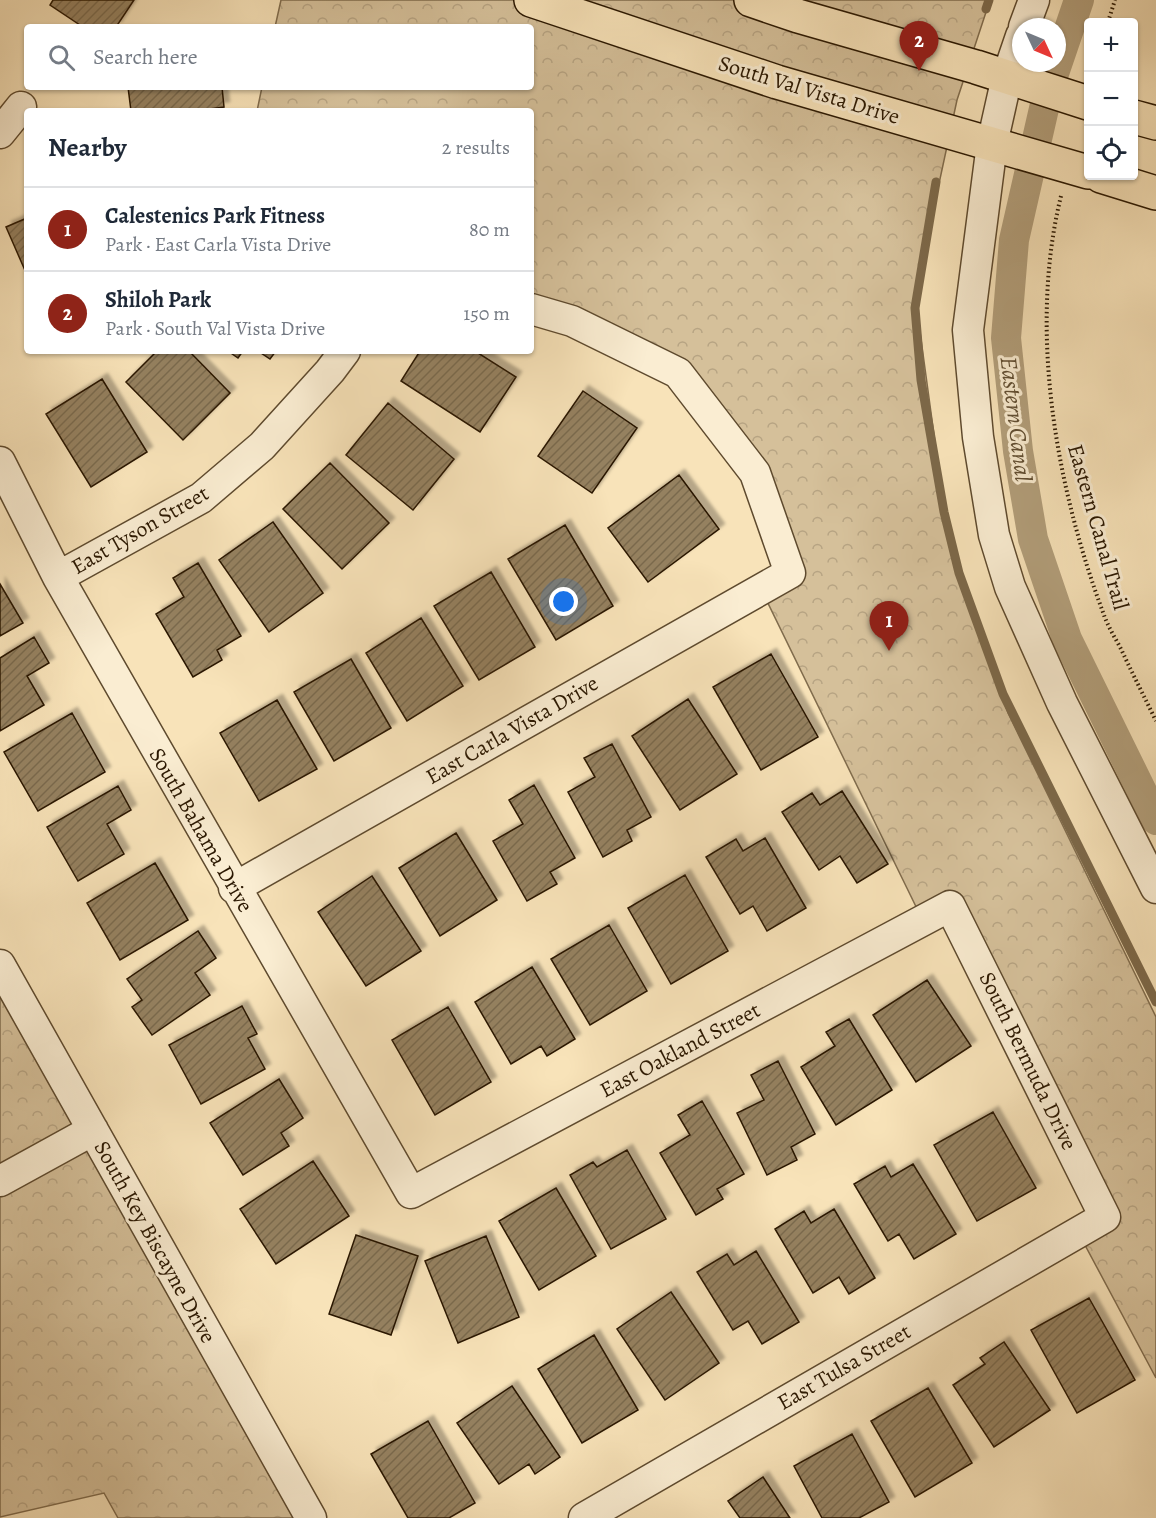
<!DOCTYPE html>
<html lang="en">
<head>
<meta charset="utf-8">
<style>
  :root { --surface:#fff; --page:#f6f6f7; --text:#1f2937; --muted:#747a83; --line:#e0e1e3; --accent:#8f2418 }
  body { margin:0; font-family:Alegreya,serif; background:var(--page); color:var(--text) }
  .controls { position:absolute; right:18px; top:18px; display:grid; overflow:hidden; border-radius:6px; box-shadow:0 2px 4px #0004 }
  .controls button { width:54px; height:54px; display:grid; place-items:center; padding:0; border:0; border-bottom:2px solid var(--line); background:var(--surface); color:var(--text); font:30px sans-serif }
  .compass { position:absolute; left:1012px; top:18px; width:54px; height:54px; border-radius:50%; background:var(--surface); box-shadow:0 2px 4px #0004; rotate:134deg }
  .you { position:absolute; left:564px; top:602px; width:21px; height:21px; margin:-15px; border:4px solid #fff; border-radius:50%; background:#1a73e8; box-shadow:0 0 0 9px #1a73e833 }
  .badge { display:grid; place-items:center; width:39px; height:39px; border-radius:50%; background:var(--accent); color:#fff; font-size:20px; font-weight:700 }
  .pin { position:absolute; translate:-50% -50px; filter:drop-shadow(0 2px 3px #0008) }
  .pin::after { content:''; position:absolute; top:32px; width:21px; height:18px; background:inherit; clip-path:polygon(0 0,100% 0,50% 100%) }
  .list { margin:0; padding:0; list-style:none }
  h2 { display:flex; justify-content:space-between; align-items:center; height:78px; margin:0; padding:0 24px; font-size:26px }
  h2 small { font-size:20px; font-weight:400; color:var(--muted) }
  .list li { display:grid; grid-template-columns:39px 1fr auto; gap:18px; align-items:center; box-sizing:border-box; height:84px; padding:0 24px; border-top:2px solid var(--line) }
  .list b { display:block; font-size:22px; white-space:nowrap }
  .list p { margin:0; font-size:20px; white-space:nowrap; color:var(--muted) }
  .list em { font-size:20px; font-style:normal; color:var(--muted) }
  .icon { flex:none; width:33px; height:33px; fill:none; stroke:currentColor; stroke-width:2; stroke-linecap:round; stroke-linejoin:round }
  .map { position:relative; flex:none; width:1156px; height:1518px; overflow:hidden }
  .search { position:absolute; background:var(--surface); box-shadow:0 2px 4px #0004; left:24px; top:24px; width:510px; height:66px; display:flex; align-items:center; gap:15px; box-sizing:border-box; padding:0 21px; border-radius:6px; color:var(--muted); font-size:22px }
  .panel { position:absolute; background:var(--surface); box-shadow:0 2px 4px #0004; left:24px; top:108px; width:510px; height:246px; border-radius:6px }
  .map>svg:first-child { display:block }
  .forest { fill:url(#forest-crowns); stroke:#806c4d; stroke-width:1.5 }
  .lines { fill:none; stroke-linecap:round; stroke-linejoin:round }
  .stream { stroke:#7c6849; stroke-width:9 }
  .canal { stroke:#b29e7a; stroke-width:30 }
  .building { fill:url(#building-hatch); stroke:#2a1700; stroke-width:1.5; filter:url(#shadow) }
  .minor-casing { stroke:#5e4a2e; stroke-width:33 }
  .major-casing { stroke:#2a1700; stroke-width:36 }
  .path { stroke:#2a1700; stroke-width:4; stroke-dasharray:1.5 3; stroke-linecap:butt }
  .minor { stroke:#faedd2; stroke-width:30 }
  .major { stroke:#f8e3b9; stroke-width:33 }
  .labels { text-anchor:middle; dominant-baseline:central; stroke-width:6; stroke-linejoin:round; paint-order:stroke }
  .street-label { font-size:22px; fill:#2a1700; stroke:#faedd2 }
  .water-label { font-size:24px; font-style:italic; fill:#604d31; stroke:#faedd2 }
</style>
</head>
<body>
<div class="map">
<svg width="1156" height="1518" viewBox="0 0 1156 1518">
  <defs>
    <pattern id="forest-crowns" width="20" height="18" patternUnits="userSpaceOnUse" patternTransform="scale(1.5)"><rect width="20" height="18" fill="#d5c09a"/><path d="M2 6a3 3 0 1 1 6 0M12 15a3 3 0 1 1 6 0" fill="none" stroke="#b7a483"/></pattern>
    <pattern id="building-hatch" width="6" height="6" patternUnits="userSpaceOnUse" patternTransform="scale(1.5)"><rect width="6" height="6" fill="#958160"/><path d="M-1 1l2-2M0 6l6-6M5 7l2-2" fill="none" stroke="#7a694d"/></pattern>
    <filter id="shadow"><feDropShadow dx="5.5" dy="-5.5" stdDeviation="1.5" flood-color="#0004"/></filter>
  </defs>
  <rect width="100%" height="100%" fill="#f8e3b9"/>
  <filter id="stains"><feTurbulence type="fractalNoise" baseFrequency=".00333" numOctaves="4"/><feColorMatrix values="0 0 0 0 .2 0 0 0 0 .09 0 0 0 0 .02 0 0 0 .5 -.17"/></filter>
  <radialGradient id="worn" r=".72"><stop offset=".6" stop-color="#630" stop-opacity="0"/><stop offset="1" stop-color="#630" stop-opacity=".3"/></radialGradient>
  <path class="forest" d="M 281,0 L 990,0 L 957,100 L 915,295 L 949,545 L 1008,713 L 1156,1017 L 1156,1378 L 1078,1232 L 1105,1217 L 950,906 L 923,921 L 761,589 L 790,573 L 755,473 L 678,373 L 531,309 L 531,111 L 257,111 L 262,87 L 531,87 L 531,27 L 275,27 Z
    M 0,965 L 311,1518 L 118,1518 L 104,1493 L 0,1517 Z"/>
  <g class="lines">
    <path class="stream" d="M 986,9 L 989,0
      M 936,182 L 915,308 L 921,380 L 944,512 L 959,573 L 1003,694 L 1156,1002"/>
    <path class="canal" d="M 1079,0 L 1048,91 L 1014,240 L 1006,338 L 1018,451 L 1033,539 L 1067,639 L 1156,820"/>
  </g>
  <path class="building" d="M 53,0 L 134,0 L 116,27 L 83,27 L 50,5 Z
    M 128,87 L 222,87 L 224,107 L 195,111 L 131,111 Z
    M 27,218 L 27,275 L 6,227 Z
    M 157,351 L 189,351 L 230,393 L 183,440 L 126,382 Z
    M 228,351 L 243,351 L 238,358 Z
    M 258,351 L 276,351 L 270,359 Z
    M 420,351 L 475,351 L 516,377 L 480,432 L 401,381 Z
    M 102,379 L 147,452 L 91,487 L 46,414 Z
    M 583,391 L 637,428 L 592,493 L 538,456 Z
    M 388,403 L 454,459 L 413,510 L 346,455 Z
    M 330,463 L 389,523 L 342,569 L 283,509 Z
    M 679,475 L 719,529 L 648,582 L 608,528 Z
    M 273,522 L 323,593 L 269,632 L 219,560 Z
    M 565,525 L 613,606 L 556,640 L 508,559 Z
    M 198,563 L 241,636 L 217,650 L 222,660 L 193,677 L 156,614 L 184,597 L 173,578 Z
    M 491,572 L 535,647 L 479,680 L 434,606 Z
    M 0,584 L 23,623 L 0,636 Z
    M 421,618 L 463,686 L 407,721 L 366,653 Z
    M 34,637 L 49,663 L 27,676 L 44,705 L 0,731 L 0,658 Z
    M 771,654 L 818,737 L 761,770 L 713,687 Z
    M 351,659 L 391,728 L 334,761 L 294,692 Z
    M 688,699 L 737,774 L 680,810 L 632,736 Z
    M 277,700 L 317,769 L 259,801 L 220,733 Z
    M 72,713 L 105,772 L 38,811 L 4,752 Z
    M 612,744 L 651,817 L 627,830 L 632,841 L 603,857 L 568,792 L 595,777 L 584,758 Z
    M 534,785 L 575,858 L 550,872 L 557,884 L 527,901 L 493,841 L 523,824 L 509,800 Z
    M 118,786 L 131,810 L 107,824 L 124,854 L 78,881 L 47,827 Z
    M 842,791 L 888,864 L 857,883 L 840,856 L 819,870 L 782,812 L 812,793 L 820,805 Z
    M 456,833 L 497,900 L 440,936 L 399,868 Z
    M 765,838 L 806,908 L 767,931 L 753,906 L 740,914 L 706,857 L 736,839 L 743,851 Z
    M 155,863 L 188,920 L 120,960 L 87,903 Z
    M 685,875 L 728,951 L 671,984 L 628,908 Z
    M 372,876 L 421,951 L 366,986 L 318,912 Z
    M 609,925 L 647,991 L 590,1025 L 551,959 Z
    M 198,931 L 216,958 L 195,973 L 210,995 L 152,1035 L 132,1007 L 142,1000 L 127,979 Z
    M 532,967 L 575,1039 L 547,1056 L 541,1046 L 511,1064 L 475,1002 Z
    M 927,980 L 971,1046 L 916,1082 L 873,1015 Z
    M 242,1006 L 257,1034 L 248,1038 L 265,1069 L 201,1104 L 169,1045 Z
    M 448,1007 L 491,1082 L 435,1115 L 392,1040 Z
    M 849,1019 L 892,1090 L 836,1125 L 801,1067 L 835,1046 L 826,1032 Z
    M 778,1061 L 815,1134 L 791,1147 L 797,1160 L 767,1175 L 737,1113 L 764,1100 L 751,1075 Z
    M 279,1079 L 303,1118 L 281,1133 L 289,1146 L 243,1175 L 210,1123 Z
    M 702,1101 L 744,1174 L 717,1189 L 723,1199 L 696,1215 L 660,1153 L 690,1135 L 678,1115 Z
    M 993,1112 L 1036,1188 L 977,1221 L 934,1145 Z
    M 627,1150 L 666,1219 L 611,1249 L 570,1175 L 593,1162 L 597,1167 Z
    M 313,1161 L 349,1216 L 276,1264 L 240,1209 Z
    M 913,1164 L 956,1234 L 914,1259 L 899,1234 L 888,1241 L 854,1184 L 885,1166 L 891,1177 Z
    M 556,1188 L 596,1256 L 539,1290 L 499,1221 Z
    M 834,1209 L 875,1278 L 849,1294 L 839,1277 L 813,1293 L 775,1229 L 804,1211 L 811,1223 Z
    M 356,1235 L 418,1256 L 391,1335 L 329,1314 Z
    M 486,1236 L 519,1317 L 458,1343 L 425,1261 Z
    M 756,1251 L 799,1322 L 762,1344 L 748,1321 L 733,1330 L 697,1272 L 727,1254 L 734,1265 Z
    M 671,1292 L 719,1363 L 665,1400 L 617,1329 Z
    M 1089,1298 L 1135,1380 L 1077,1413 L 1031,1330 Z
    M 594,1335 L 638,1410 L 582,1443 L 538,1369 Z
    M 1004,1342 L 1050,1410 L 994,1447 L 953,1385 L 985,1364 L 980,1358 Z
    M 512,1386 L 560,1457 L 535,1474 L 529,1464 L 499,1484 L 457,1423 Z
    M 928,1388 L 972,1463 L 915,1497 L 871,1421 Z
    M 428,1421 L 475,1503 L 449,1518 L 408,1518 L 371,1454 Z
    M 852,1434 L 889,1502 L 859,1518 L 822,1518 L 794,1466 Z
    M 763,1477 L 790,1518 L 740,1518 L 728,1501 Z"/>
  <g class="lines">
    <defs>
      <path id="minor" d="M 1024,27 L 1034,0
        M 1021,36 L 1007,77 L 992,144 L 968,330 L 978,437 L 994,535 L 1010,587 L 1062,703 L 1156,888
        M 0,133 L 21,107
        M 0,462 L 58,577 L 411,1193 L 950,906 L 1105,1217 L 584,1518
        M 58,577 L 201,498 L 262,446 L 330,371 L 345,351
        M 234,888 L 790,573 L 755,473 L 678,373 L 572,321 L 531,309
        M 0,965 L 311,1518
        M 0,1181 L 93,1130"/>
      <path id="major" d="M 531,0 L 777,82 L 1088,172
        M 751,0 L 798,16 L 976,67 L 1088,103
        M 1134,117 L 1156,123
        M 1101,176 L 1156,193"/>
    </defs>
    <use href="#minor" class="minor-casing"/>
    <use href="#major" class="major-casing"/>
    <path class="path" d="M 1108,22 L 1115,0
      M 1061,196 C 1028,330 1056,487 1104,615 C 1108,627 1116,639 1122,651 C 1133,675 1145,698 1156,721"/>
    <use href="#minor" class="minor"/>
    <use href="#major" class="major"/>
  </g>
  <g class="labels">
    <g class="street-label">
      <text transform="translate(809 90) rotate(17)">South Val Vista Drive</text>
      <text transform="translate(1098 527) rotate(74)">Eastern Canal Trail</text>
      <text transform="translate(140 530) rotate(-30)">East Tyson Street</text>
      <text transform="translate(512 730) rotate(-30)">East Carla Vista Drive</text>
      <text transform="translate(201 830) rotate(60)">South Bahama Drive</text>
      <text transform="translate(680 1050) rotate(-28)">East Oakland Street</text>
      <text transform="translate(1028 1061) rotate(64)">South Bermuda Drive</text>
      <text transform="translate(155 1242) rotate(61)">South Key Biscayne Drive</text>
      <text transform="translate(844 1367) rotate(-30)">East Tulsa Street</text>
    </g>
    <g class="water-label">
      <text transform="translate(1016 419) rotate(83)">Eastern Canal</text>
    </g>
  </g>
  <rect width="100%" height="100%" filter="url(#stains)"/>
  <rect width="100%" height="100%" fill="url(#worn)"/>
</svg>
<div class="controls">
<button>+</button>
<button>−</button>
<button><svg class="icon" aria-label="locate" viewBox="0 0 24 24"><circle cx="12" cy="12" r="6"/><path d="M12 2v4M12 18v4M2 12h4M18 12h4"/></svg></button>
</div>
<svg class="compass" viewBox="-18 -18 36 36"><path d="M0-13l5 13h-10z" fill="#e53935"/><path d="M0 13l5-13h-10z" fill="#747a83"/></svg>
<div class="you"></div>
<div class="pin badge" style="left:889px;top:651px">1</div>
<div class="pin badge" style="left:919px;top:71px">2</div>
<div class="search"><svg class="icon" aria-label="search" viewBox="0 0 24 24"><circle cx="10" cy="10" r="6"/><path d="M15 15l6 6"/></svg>Search here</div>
<section class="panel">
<h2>Nearby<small>2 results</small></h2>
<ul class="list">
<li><span class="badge">1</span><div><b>Calestenics Park Fitness</b><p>Park · East Carla Vista Drive</p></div><em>80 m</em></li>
<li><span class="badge">2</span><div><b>Shiloh Park</b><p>Park · South Val Vista Drive</p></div><em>150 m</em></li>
</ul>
</section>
</div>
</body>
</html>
